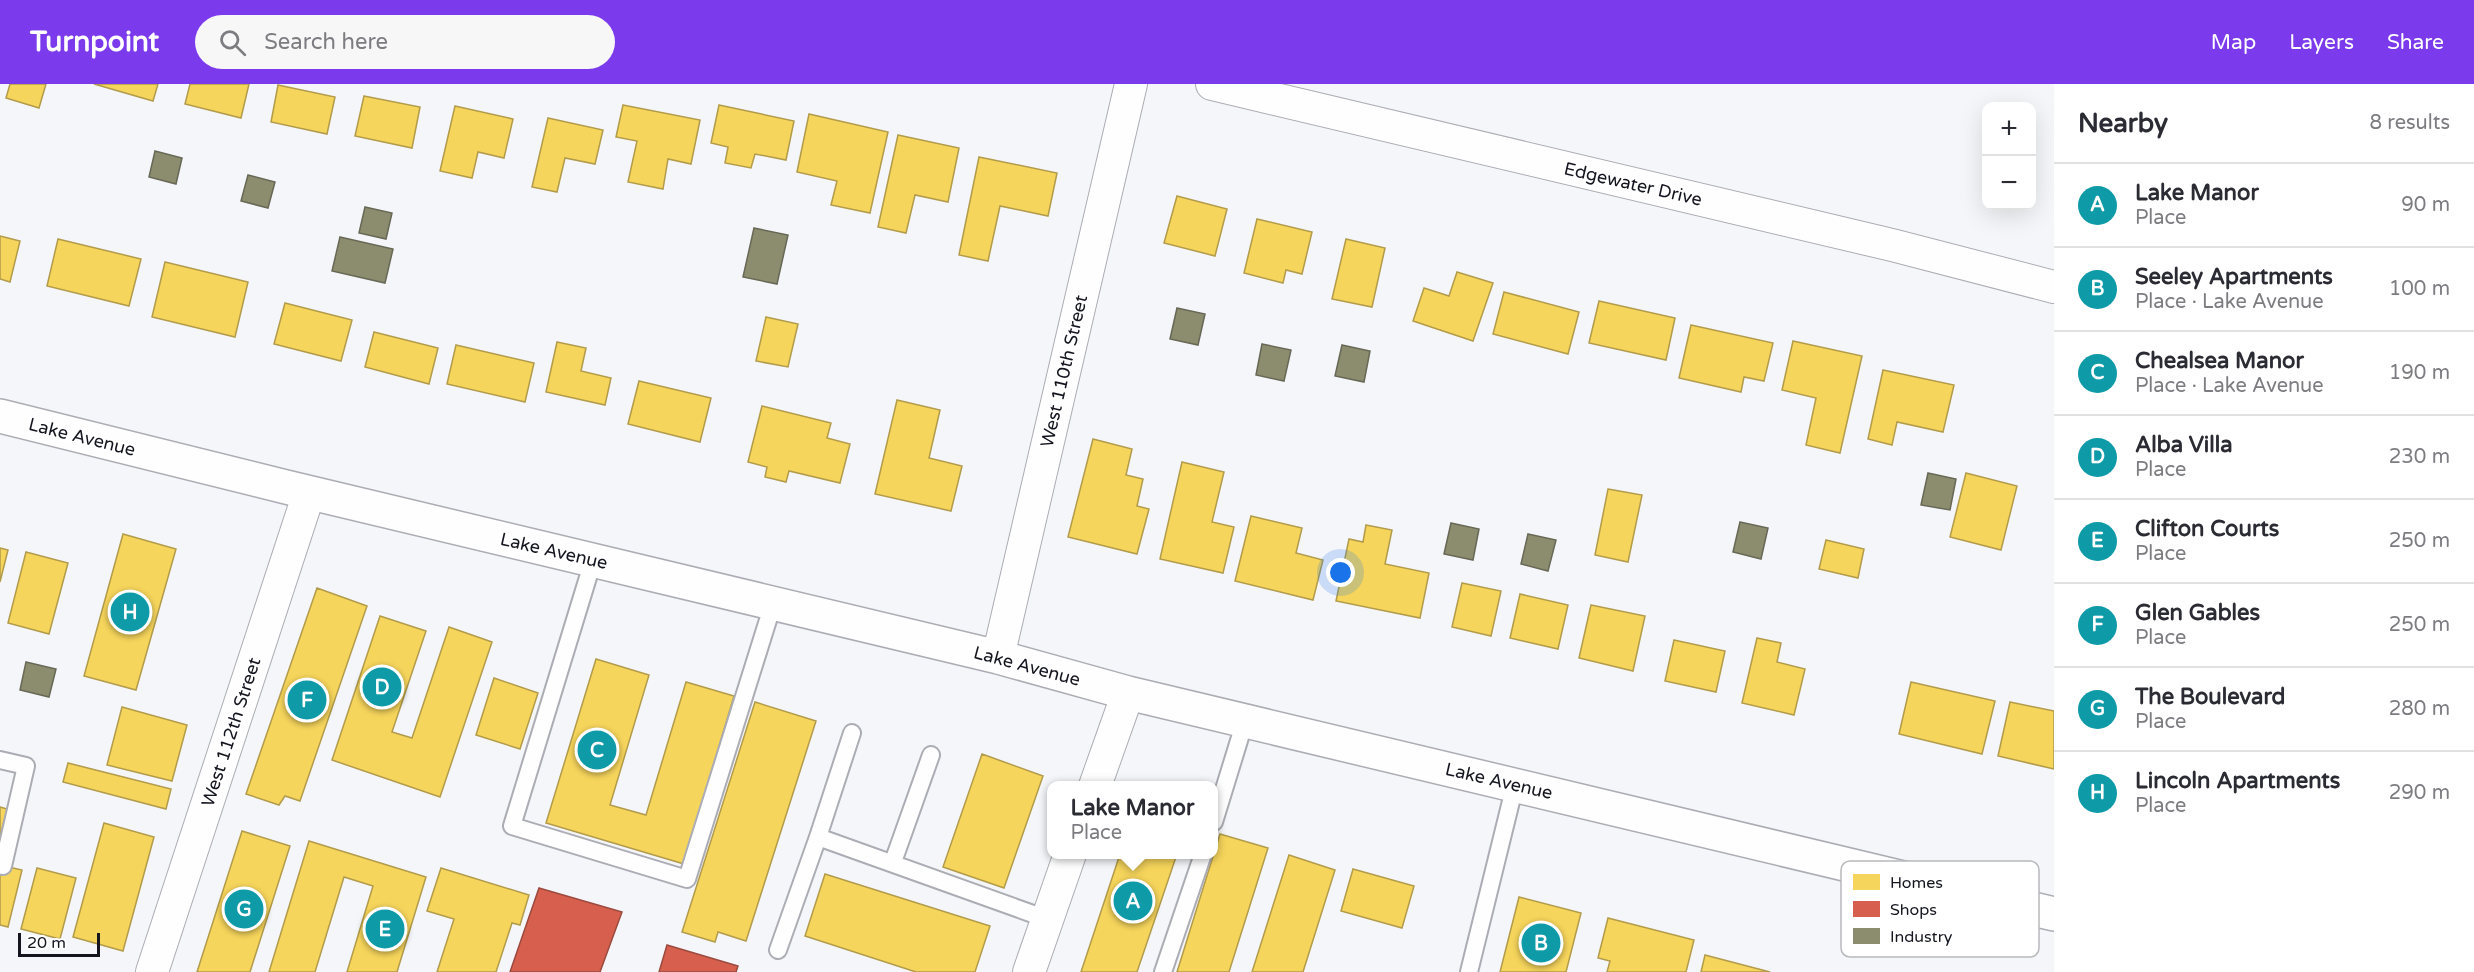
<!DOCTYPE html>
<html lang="en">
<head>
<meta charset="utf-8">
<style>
  :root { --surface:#fff; --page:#f7f7f7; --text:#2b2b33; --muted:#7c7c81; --line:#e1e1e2; --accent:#7c3aed }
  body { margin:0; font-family:"Varela Round",sans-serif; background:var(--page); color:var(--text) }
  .controls { position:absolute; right:18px; top:18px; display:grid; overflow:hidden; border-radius:12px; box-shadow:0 6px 24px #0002 }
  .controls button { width:54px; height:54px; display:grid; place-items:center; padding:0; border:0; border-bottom:2px solid var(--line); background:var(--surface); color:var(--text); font:30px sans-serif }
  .scale { position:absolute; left:18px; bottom:15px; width:82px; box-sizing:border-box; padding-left:6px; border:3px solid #14151f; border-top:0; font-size:16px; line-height:21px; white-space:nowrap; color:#14151f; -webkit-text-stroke:4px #fff; paint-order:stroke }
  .you { position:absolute; left:1341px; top:489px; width:21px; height:21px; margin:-15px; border:4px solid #fff; border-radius:50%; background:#1a73e8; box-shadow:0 0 0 9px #1a73e833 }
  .badge { display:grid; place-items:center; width:39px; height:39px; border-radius:50%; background:var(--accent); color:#fff; font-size:20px; font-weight:700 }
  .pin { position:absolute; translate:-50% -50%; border:3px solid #fff; box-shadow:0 2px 6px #0006 }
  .popup { position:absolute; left:1047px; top:697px; width:171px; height:78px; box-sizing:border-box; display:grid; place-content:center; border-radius:12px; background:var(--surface); filter:drop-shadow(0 2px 4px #0005); font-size:20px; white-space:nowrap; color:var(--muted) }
  .popup b { font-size:22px; color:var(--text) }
  .popup::after { content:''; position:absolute; left:50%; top:100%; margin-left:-12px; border:12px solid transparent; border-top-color:var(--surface) }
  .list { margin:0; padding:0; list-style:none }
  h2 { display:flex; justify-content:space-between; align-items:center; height:78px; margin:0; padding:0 24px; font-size:26px }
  h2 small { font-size:20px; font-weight:400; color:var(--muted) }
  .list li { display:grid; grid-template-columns:39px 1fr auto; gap:18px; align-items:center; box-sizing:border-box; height:84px; padding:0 24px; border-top:2px solid var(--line) }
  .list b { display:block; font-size:22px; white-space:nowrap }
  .list p { margin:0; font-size:20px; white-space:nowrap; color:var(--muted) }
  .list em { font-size:20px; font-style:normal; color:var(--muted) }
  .icon { flex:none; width:33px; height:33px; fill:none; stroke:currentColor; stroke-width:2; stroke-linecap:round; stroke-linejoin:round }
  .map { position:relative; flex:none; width:2054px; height:888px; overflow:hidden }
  header { display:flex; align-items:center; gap:36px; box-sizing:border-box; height:84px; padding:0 30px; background:var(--accent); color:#fff }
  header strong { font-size:28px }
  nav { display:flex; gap:33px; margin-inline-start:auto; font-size:21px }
  .search { width:420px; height:54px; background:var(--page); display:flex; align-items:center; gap:15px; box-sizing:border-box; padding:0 21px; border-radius:33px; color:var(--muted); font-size:22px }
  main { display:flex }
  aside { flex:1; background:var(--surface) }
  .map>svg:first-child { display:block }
  .homes { fill:#f6d55c; stroke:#b29b4a; stroke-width:1.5 }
  .shops { fill:#d6604d; stroke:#9c4a3f; stroke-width:1.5 }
  .industry { fill:#8c8c6e; stroke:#686856; stroke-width:1.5 }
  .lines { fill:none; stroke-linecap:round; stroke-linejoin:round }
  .lane-casing { stroke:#acadb4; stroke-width:20 }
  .street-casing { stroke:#acadb4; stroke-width:34 }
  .secondary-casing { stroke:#acadb4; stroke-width:36 }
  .lane { stroke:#fefefe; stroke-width:16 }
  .street { stroke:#fefefe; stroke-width:32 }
  .secondary { stroke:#fefefe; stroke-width:33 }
  .labels { text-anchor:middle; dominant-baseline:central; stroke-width:6; stroke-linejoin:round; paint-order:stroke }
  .street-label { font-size:18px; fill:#14151f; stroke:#fff }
  .key { fill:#fff; stroke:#b8b9bc; stroke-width:1.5 }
  .key-label { font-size:16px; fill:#14151f }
</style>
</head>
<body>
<header>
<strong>Turnpoint</strong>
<div class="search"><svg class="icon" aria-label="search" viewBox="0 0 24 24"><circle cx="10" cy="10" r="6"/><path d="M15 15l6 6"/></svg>Search here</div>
<nav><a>Map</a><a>Layers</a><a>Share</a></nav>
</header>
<main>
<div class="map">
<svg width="2054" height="888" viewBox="0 0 2054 888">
  <rect width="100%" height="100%" fill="#f5f6fa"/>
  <path class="homes" d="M 10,0 L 46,0 L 39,24 L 6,14 Z
    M 94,0 L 158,0 L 153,17 Z
    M 190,0 L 249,0 L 241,34 L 185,20 Z
    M 278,1 L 335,13 L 327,50 L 271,38 Z
    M 364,12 L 420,23 L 412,64 L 355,52 Z
    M 623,21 L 700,36 L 691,80 L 668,75 L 663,105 L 628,98 L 637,57 L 616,53 Z
    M 719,21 L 794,37 L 786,76 L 755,70 L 751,84 L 725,79 L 728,63 L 711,59 Z
    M 455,22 L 513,35 L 504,74 L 478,68 L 472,94 L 440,87 Z
    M 809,30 L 888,48 L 870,129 L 831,121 L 837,97 L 797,88 Z
    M 548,34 L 603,46 L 595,80 L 565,74 L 557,108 L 532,103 Z
    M 898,51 L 959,64 L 948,118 L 915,111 L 906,149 L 878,143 Z
    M 979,73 L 1057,89 L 1048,132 L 1000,122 L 988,177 L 959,171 Z
    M 1177,112 L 1227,125 L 1215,172 L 1164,159 Z
    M 1257,135 L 1312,148 L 1302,190 L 1286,186 L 1283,199 L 1244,189 Z
    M 0,152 L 20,157 L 10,198 L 0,195 Z
    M 58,155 L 141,175 L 129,222 L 47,202 Z
    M 1346,155 L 1385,164 L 1372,223 L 1332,215 Z
    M 165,178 L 248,198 L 235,253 L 152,233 Z
    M 1457,188 L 1493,199 L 1473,257 L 1413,237 L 1424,204 L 1449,212 Z
    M 1504,208 L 1579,228 L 1568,270 L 1493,250 Z
    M 1599,217 L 1675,234 L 1666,276 L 1589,259 Z
    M 285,219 L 352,236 L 341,277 L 274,260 Z
    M 766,233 L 798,240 L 788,283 L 756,277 Z
    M 1691,241 L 1773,259 L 1764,297 L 1744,293 L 1741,308 L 1679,294 Z
    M 374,248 L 438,264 L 429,300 L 365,283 Z
    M 1793,257 L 1862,272 L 1840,369 L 1806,361 L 1816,314 L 1782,306 Z
    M 557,258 L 586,264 L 581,287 L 611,294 L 605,321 L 546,308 Z
    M 456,261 L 534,279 L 525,318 L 447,300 Z
    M 1883,286 L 1954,301 L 1943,348 L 1897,338 L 1892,361 L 1868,355 Z
    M 639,297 L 711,314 L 700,358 L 628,340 Z
    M 897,316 L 940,326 L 929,374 L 962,382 L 951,427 L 875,410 Z
    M 762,322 L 831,339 L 827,354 L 850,360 L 840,399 L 789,387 L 786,398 L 765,393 L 767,383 L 748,378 Z
    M 1093,355 L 1132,365 L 1126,391 L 1143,395 L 1137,422 L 1149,425 L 1137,470 L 1068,453 Z
    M 1182,378 L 1224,388 L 1212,438 L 1234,443 L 1223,489 L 1160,475 Z
    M 1966,389 L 2017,402 L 2001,466 L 1950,453 Z
    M 1608,405 L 1642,411 L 1628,478 L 1595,471 Z
    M 1251,432 L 1302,444 L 1296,469 L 1323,476 L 1313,516 L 1235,497 Z
    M 1366,441 L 1392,446 L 1385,480 L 1429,489 L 1420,534 L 1336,517 L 1349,455 L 1363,458 Z
    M 123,450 L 176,465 L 136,606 L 84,592 Z
    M 1826,456 L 1864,465 L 1858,494 L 1819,485 Z
    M 0,464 L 8,466 L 0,498 Z
    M 26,468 L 68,479 L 49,550 L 8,539 Z
    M 1462,499 L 1501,507 L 1491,552 L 1452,543 Z
    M 317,504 L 367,522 L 300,717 L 285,712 L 279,721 L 246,710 Z
    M 1520,510 L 1568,521 L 1558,565 L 1510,554 Z
    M 1591,521 L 1645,532 L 1633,587 L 1579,574 Z
    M 380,532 L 426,547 L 392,648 L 412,654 L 449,543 L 492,558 L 440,713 L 332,676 Z
    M 1757,554 L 1781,559 L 1777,578 L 1805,585 L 1794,631 L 1742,619 Z
    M 1674,556 L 1725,567 L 1716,608 L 1665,597 Z
    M 596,575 L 649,591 L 610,721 L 646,731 L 686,598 L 734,612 L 684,780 L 546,739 Z
    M 494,594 L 538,609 L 520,665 L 476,651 Z
    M 1911,598 L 1995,617 L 1982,670 L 1899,650 Z
    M 755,618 L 816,637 L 746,857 L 718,848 L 715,858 L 682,848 Z
    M 2010,618 L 2054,627 L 2054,685 L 1998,672 Z
    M 122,623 L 187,641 L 172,697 L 107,681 Z
    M 982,670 L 1043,692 L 1004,804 L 943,783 Z
    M 68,679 L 171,705 L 166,725 L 63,698 Z
    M 0,723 L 7,725 L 0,754 Z
    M 104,739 L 154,753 L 123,867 L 73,853 Z
    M 242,747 L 290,762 L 250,888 L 197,888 Z
    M 1220,750 L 1268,764 L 1229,888 L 1177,888 Z
    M 309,757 L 426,793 L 397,888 L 347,888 L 373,802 L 344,793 L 315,888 L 269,888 Z
    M 1120,770 L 1177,770 L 1137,888 L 1081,888 Z
    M 1289,771 L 1335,786 L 1303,888 L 1252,888 Z
    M 0,781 L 22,786 L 8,843 L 0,841 Z
    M 37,784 L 76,794 L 60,855 L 21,845 Z
    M 441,784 L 529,811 L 520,841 L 512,839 L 496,888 L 437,888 L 454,835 L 427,827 Z
    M 1353,785 L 1414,802 L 1402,844 L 1341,827 Z
    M 825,790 L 990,842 L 975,888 L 916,888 L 805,852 Z
    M 1519,813 L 1581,829 L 1566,888 L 1500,888 Z
    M 1608,834 L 1694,856 L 1686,888 L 1607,888 L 1610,877 L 1598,874 Z
    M 1705,871 L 1770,888 L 1701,888 Z"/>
  <path class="shops" d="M 539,804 L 622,828 L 600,888 L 510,888 Z
    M 667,861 L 738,882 L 736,888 L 659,888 Z"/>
  <path class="industry" d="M 155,67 L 182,74 L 176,100 L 149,93 Z
    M 248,91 L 275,98 L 268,124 L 241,117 Z
    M 365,123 L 392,129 L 386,155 L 359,149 Z
    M 754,144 L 788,151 L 777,200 L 743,193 Z
    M 340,153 L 393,165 L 385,199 L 332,187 Z
    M 1177,224 L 1205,230 L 1198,261 L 1170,255 Z
    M 1262,260 L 1291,266 L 1284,297 L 1256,291 Z
    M 1342,261 L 1370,267 L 1364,298 L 1335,292 Z
    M 1928,389 L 1956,395 L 1950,426 L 1921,421 Z
    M 1740,438 L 1768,444 L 1761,475 L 1733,468 Z
    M 1451,439 L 1479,445 L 1473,476 L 1444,470 Z
    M 1528,450 L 1556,456 L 1548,487 L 1521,480 Z
    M 26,578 L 56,585 L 49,613 L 20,606 Z"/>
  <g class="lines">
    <defs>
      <path id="lane" d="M 593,477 L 512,742 L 687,795 L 773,520
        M 0,676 L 26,682 L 3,782
        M 1214,738 L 1245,637
        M 818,753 L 852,649
        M 893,778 L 931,671
        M 778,866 L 818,753 L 1047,835
        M 1163,888 L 1203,770
        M 1469,888 L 1515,701"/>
      <path id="street" d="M 1212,0 L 1892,161 L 2054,203
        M 998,573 L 1131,0
        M 1095,702 L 1128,609
        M 152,888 L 309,409
        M 1029,888 L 1070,770"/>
      <path id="secondary" d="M 0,332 L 286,403 L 998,573 L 1128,609 L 2054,830"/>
    </defs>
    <use href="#lane" class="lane-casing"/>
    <use href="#street" class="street-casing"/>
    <use href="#secondary" class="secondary-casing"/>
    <use href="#lane" class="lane"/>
    <use href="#street" class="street"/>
    <use href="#secondary" class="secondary"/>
  </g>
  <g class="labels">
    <g class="street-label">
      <text transform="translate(1633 100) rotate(13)">Edgewater Drive</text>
      <text transform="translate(1064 287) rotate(-77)">West 110th Street</text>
      <text transform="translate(82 353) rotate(14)">Lake Avenue</text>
      <text transform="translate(554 467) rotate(13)">Lake Avenue</text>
      <text transform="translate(1027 582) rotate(15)">Lake Avenue</text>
      <text transform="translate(231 648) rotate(-72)">West 112th Street</text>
      <text transform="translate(1499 697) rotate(13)">Lake Avenue</text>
    </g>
  </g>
  <rect x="1841" y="777" width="198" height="96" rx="9" class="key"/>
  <rect x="1853" y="790" width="27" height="16" fill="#f6d55c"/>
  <rect x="1853" y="817" width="27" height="16" fill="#d6604d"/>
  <rect x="1853" y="844" width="27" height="16" fill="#8c8c6e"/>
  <g class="key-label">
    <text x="1890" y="804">Homes</text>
    <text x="1890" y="831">Shops</text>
    <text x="1890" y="858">Industry</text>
  </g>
</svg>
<div class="controls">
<button>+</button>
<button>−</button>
</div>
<div class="scale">20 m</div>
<div class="you"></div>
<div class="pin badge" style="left:1133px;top:817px;background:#0f9aa8">A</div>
<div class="popup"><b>Lake Manor</b>Place</div>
<div class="pin badge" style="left:1541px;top:859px;background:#0f9aa8">B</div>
<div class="pin badge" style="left:597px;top:666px;background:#0f9aa8">C</div>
<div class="pin badge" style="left:382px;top:603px;background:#0f9aa8">D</div>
<div class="pin badge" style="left:385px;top:845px;background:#0f9aa8">E</div>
<div class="pin badge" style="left:307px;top:616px;background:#0f9aa8">F</div>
<div class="pin badge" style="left:244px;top:825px;background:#0f9aa8">G</div>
<div class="pin badge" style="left:130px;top:528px;background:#0f9aa8">H</div>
</div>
<aside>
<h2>Nearby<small>8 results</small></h2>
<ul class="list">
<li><span class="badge" style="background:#0f9aa8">A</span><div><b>Lake Manor</b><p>Place</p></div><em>90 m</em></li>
<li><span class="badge" style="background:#0f9aa8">B</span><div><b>Seeley Apartments</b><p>Place · Lake Avenue</p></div><em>100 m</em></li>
<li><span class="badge" style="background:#0f9aa8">C</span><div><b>Chealsea Manor</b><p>Place · Lake Avenue</p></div><em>190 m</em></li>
<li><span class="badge" style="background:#0f9aa8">D</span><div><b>Alba Villa</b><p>Place</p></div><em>230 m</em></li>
<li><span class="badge" style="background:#0f9aa8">E</span><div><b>Clifton Courts</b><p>Place</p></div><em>250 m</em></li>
<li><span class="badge" style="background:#0f9aa8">F</span><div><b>Glen Gables</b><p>Place</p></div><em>250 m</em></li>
<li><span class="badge" style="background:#0f9aa8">G</span><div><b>The Boulevard</b><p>Place</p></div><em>280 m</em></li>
<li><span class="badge" style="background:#0f9aa8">H</span><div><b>Lincoln Apartments</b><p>Place</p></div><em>290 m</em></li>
</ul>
</aside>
</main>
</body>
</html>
